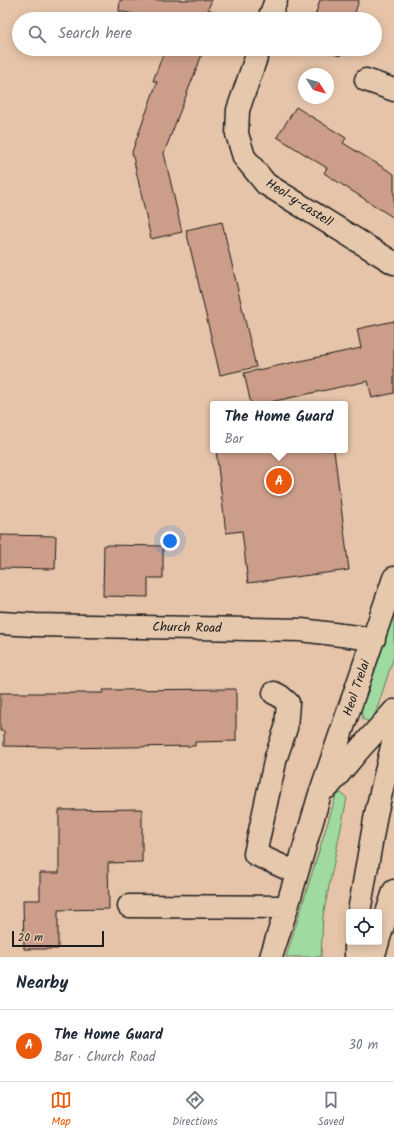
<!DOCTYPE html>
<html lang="en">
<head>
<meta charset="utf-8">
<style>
  :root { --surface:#fff; --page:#f6f6f7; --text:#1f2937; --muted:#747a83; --line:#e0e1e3; --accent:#ea580c }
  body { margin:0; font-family:Kalam,sans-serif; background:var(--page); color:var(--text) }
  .controls { position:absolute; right:12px; bottom:12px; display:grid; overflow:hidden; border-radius:4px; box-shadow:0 2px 10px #0003 }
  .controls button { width:36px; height:36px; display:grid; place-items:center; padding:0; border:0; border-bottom:1px solid var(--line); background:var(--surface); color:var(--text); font:20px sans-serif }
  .compass { position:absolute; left:298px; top:68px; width:36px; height:36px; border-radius:50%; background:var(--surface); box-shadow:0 2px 10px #0003; rotate:127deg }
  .scale { position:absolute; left:12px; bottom:10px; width:92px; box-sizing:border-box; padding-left:4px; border:2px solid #1c1c1c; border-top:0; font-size:11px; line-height:14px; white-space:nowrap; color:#1c1c1c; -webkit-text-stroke:3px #e6c9ad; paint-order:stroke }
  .you { position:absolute; left:170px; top:541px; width:14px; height:14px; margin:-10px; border:3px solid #fff; border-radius:50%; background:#1a73e8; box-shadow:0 0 0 6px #1a73e833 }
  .badge { display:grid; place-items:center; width:26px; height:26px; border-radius:50%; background:var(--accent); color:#fff; font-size:13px; font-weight:700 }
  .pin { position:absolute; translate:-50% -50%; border:2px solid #fff; box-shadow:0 1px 4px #0006 }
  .popup { position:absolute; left:210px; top:401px; width:138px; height:52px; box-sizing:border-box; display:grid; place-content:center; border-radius:4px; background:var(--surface); filter:drop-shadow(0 1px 3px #0005); font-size:13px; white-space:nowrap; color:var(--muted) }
  .popup b { font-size:15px; color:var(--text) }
  .popup::after { content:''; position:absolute; left:50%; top:100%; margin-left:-8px; border:8px solid transparent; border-top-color:var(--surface) }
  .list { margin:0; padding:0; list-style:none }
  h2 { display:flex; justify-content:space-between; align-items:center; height:52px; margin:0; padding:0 16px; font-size:17px }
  h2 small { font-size:13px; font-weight:400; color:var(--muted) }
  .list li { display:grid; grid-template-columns:26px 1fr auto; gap:12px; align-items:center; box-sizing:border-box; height:72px; padding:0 16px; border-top:1px solid var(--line) }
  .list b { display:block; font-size:15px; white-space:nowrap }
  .list p { margin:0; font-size:13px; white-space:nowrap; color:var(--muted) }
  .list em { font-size:13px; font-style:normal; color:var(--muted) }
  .icon { flex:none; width:22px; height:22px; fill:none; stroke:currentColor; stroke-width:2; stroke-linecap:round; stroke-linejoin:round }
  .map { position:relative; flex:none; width:394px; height:957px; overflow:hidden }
  .search { position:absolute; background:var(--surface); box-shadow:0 2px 10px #0003; left:12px; right:12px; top:12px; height:44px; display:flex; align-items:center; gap:10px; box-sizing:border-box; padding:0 14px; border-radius:22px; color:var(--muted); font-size:15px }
  .sheet { height:124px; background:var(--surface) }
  nav { display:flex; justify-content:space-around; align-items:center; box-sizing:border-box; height:56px; border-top:1px solid var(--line); background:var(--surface); font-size:11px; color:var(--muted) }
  nav a { display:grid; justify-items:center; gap:2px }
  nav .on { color:var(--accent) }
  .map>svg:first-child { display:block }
  .green { fill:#9fdaa0; stroke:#5e7b5e }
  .building { fill:#cc9d89; stroke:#1c1c1c }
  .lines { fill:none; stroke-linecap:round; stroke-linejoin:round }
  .minor-casing { stroke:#1c1c1c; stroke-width:25 }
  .minor { stroke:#e6c9ad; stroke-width:22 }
  .labels { text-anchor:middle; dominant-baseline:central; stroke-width:3; stroke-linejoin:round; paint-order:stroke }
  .street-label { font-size:13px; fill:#1c1c1c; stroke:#e6c9ad }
</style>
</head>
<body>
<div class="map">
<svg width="394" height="957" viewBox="0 0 394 957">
  <rect width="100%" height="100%" fill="#e6c4a9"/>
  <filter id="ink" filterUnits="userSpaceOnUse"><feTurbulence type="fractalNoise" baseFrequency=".025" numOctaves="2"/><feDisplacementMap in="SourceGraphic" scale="8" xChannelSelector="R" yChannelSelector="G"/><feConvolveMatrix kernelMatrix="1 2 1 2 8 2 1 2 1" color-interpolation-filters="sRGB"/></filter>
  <g filter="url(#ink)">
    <path class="green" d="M 394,612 L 394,656 L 374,718 L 369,722 L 363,719 L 361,711 Z
      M 341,793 L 347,798 L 323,916 L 321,957 L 286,957 L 336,796 Z"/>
    <path class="building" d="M 120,0 L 212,0 L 208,9 L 218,13 L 215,19 L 157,19 L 119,11 Z
      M 320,0 L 359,0 L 353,19 L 314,19 Z
      M 165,49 L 204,49 L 164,153 L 182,232 L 151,239 L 132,152 L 157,82 L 153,81 Z
      M 319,49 L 343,49 L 340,56 Z
      M 296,107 L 346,138 L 343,143 L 394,174 L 394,218 L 324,173 L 327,168 L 277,137 Z
      M 222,222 L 256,367 L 220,375 L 186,230 Z
      M 394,321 L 394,393 L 372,398 L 368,381 L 261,404 L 251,404 L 244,373 L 361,348 L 357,329 Z
      M 216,450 L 334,450 L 349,570 L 248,583 L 242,531 L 226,533 Z
      M 0,535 L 56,536 L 55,569 L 0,568 Z
      M 104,545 L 163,546 L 163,578 L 148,578 L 148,597 L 103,596 Z
      M 236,689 L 236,741 L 195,742 L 195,746 L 56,748 L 56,747 L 4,746 L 4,731 L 0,731 L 0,693 L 103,693 L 103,690 Z
      M 142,809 L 142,862 L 108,863 L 109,909 L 58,910 L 58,949 L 24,949 L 23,900 L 40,900 L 40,873 L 59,873 L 59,810 Z"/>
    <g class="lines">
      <defs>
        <path id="minor" d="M 269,19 L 276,0
          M 259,49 L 238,110 L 237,134 L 244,157 L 266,184 L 394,263
          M 366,80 L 394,90
          M 0,623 L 35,625 L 301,630 L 374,639
          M 274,693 L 280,696 L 288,703 L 286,728 L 276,757 L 255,854 L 297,873
          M 328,787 L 357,752 L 394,711
          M 129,906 L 287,907
          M 359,912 L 376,814 L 394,738
          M 379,938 L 394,891
          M 271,957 L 287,907 L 319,797 L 394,578
          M 356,957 L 356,942
          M 373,957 L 378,942"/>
      </defs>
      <use href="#minor" class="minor-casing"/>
      <use href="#minor" class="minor"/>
    </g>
  </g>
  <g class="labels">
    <g class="street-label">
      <text transform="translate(299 203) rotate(33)">Heol-y-castell</text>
      <text transform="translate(187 628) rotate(1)">Church Road</text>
      <text transform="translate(357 688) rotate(-71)">Heol Trelai</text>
    </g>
  </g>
</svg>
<div class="controls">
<button><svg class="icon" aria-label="locate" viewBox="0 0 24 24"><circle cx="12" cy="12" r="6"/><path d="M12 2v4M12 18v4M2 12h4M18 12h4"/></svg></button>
</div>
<svg class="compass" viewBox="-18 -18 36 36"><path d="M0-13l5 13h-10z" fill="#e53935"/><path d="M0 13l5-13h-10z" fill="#747a83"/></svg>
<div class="scale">20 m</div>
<div class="you"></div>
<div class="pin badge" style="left:279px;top:481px">A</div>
<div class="popup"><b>The Home Guard</b>Bar</div>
<div class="search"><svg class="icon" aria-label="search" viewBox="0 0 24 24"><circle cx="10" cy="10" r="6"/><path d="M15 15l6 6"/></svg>Search here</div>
</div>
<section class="sheet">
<h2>Nearby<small></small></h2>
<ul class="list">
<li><span class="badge">A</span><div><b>The Home Guard</b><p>Bar · Church Road</p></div><em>30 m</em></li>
</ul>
</section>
<nav>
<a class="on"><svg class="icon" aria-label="map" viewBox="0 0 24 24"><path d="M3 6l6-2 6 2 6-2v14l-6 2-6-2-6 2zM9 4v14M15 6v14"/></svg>Map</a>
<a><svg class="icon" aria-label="directions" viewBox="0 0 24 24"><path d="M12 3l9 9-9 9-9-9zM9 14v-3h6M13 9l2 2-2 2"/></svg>Directions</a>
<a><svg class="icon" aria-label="saved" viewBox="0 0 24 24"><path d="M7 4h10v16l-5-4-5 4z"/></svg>Saved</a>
</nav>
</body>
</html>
